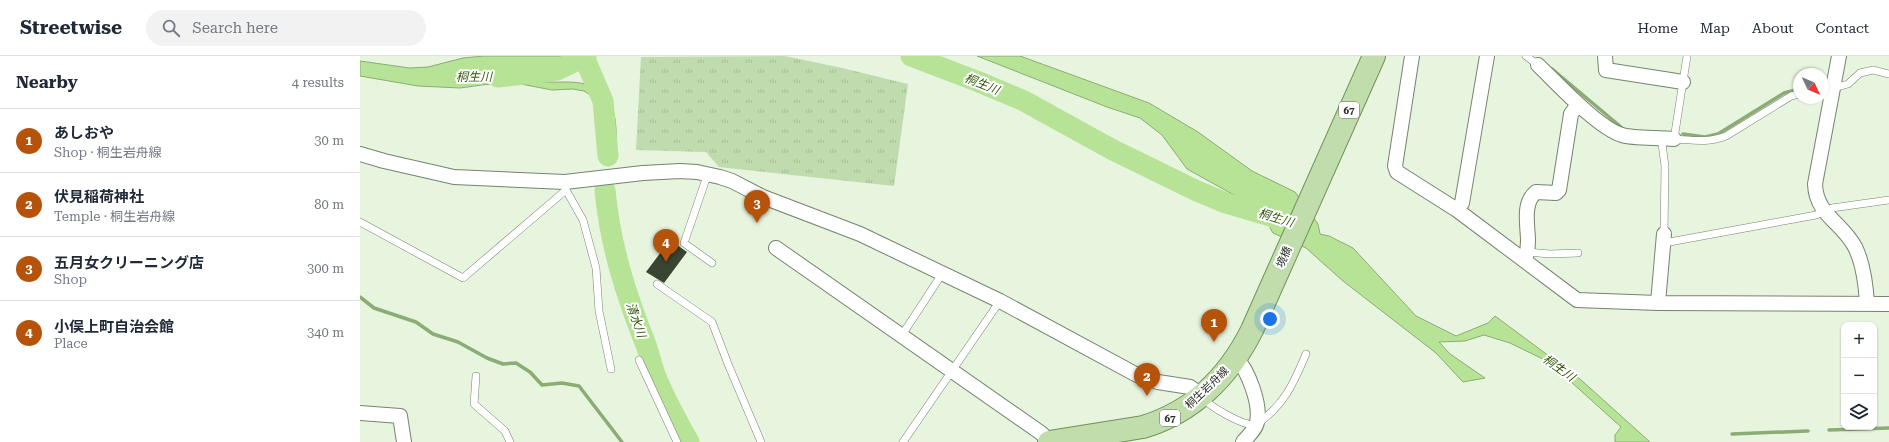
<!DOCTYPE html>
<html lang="en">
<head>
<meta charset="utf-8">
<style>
  :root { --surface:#fff; --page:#f2f2f3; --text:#1f2937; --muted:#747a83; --line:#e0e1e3; --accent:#b45309 }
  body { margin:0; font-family:"Roboto Serif","Noto Sans JP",serif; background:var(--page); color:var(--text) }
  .controls { position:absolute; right:12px; bottom:12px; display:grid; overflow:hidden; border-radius:8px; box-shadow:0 1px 3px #0004 }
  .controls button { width:36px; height:36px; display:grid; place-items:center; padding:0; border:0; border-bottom:1px solid var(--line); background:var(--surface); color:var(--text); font:20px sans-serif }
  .compass { position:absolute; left:1433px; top:12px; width:36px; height:36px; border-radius:50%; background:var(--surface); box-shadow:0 1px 3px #0004; rotate:134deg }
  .you { position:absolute; left:910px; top:263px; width:14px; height:14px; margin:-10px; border:3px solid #fff; border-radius:50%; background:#1a73e8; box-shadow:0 0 0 6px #1a73e833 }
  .badge { display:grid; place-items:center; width:26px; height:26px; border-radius:50%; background:var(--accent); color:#fff; font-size:13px; font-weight:700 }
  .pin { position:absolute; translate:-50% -33px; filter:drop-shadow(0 1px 2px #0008) }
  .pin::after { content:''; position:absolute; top:21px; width:14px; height:12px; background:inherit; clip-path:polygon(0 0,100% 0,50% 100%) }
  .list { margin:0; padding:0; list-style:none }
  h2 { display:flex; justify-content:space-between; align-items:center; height:52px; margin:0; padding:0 16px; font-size:17px }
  h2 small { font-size:13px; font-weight:400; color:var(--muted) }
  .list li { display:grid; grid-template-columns:26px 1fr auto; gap:12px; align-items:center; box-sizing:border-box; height:64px; padding:0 16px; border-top:1px solid var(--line) }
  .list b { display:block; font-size:15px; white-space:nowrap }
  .list p { margin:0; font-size:13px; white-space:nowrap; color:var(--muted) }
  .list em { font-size:13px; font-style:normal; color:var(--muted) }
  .icon { flex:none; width:22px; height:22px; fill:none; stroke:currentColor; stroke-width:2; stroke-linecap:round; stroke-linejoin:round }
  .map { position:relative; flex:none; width:1529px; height:386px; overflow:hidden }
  header { display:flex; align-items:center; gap:24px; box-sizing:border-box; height:56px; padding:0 20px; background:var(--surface); border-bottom:1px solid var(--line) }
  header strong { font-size:19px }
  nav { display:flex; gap:22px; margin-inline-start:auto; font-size:14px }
  .search { width:280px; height:36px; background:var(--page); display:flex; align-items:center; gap:10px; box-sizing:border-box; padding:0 14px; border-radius:22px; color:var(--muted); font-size:15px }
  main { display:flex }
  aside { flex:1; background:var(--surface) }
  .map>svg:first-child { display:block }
  .grass { fill:url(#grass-tufts) }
  .water { fill:#b7e397; stroke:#8cac75 }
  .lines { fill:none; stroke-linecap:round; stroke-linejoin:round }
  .stream { stroke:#8cac75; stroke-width:3.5 }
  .river { stroke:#b7e397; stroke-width:21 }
  .building { fill:#394432 }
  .lane-casing { stroke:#77836f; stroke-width:8 }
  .street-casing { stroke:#77836f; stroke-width:16 }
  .primary-casing { stroke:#709158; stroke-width:24 }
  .lane { stroke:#fff; stroke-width:7 }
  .street { stroke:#fff; stroke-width:14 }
  .primary { stroke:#c1ddac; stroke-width:22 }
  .labels { text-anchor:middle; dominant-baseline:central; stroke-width:4; stroke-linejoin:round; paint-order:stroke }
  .shield { fill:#fff; stroke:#686c66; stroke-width:1 }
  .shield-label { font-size:10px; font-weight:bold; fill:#282d25 }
  .street-label { font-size:11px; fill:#282d25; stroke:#fff }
  .water-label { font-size:12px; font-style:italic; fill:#335909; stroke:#fff }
</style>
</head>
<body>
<header>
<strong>Streetwise</strong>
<div class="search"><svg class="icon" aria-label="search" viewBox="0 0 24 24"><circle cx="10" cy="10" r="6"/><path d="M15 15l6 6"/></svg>Search here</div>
<nav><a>Home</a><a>Map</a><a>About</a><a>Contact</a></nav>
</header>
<main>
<aside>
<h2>Nearby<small>4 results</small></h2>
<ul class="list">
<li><span class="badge">1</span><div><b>あしおや</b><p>Shop · 桐生岩舟線</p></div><em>30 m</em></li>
<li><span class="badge">2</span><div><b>伏見稲荷神社</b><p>Temple · 桐生岩舟線</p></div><em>80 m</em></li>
<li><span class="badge">3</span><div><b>五月女クリーニング店</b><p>Shop</p></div><em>300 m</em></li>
<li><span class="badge">4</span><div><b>小俣上町自治会館</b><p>Place</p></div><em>340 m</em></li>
</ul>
</aside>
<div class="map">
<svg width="1529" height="386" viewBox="0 0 1529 386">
  <defs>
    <pattern id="grass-tufts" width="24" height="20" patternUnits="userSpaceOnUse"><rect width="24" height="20" fill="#c0dbae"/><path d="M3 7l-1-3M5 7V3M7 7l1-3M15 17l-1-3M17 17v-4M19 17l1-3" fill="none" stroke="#a5bc96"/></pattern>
  </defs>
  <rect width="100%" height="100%" fill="#e7f4de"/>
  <path class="grass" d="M 425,0 L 482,12 L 548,28 L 534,130 L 359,111 L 346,96 L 276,94 L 281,1 Z"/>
  <path class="water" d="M 124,0 L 214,0 L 204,5 L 162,15 C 179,28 186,26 208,26 C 258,27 257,61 256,101 L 241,100 L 242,66 L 240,49 L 235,42 L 224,35 L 213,33 L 192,34 L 156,27 L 137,27 L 100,32 L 58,30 L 0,20 L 0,5 L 50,12 L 68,11 L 103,2 Z
    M 617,0 L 660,0 L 789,47 L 838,76 L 892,115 L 935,136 L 958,168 L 960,178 L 969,180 L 993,192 L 1056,260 L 1096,280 L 1128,267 L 1135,260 L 1220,323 L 1290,386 L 1255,386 L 1255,379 L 1261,371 L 1189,306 L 1150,287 L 1124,279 L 1105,285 L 1079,286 L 1090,298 L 1125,322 L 1103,326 L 1076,297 L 983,225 L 946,192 L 913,177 L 910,172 L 912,163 L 894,150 L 827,113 L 802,79 L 780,62 L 747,51 Z"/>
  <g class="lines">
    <path class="stream" d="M 1192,13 L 1261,71
      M 1323,78 L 1345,81 L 1358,78 L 1424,37 L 1439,33
      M 0,241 L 14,252 L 56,266 L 73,278 L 98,286 L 127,302 L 143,308 L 156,307 L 170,316 L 182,329 L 202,327 L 219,330 L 262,386
      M 1469,374 L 1529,372
      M 1372,378 L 1448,375"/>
    <path class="river" d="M 551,0 L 619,26 L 664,45 L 753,94 L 837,135 L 866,147 L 931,166
      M 224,1 L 243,45 L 248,100
      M 138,21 L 197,14 L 226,0
      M 245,134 C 250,189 266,239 286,289 C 290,300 292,311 296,321 C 305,343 317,365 329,386"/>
  </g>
  <path class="building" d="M 310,184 L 327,196 L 304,227 L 286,216 Z"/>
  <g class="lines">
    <defs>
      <path id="lane" d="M 1166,0 L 1178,9
        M 1327,0 L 1314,83 C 1332,84 1349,87 1366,80 L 1431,40 L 1439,38
        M 1463,35 L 1488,28 L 1500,17 L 1513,14 L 1529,18
        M 1301,81 L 1305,110 L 1304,178
        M 346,118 L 346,123 L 324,187 L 352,207
        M 0,166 L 103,222 L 206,134 L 223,164 L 236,212 L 239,255 L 251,313
        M 1304,187 L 1456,159 L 1472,152 L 1529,144
        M 1167,196 L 1190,198 L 1218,197
        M 297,228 L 352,266 L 368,308 L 401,386
        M 542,279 L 582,218
        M 279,304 L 317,386
        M 116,320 L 114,348 L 145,375 L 150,386
        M 842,341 C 850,351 883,370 896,369 C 924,349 933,329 946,298
        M 543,386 L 640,245"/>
      <path id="street" d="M 1052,0 L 1035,110 L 1037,116 L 1097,154 L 1217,244 L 1298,247 L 1529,248
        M 1245,0 L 1246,14 L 1323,26
        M 1479,0 L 1455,128 C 1456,159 1482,166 1495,191 C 1503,207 1506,230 1507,248
        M 1178,9 C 1197,27 1238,72 1262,79 C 1275,83 1299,81 1314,83
        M 0,98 L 24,105 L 94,121 L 205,126 L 283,117 L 320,115 L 337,116 L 360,121 L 372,125 L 403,141 L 500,178 L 640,245 L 777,319 L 798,326 L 830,331 L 841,339
        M 1097,154 L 1102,147 L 1127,0
        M 416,192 L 681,377 L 690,386
        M 1165,204 C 1167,198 1168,192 1168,185 C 1168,170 1162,147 1176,136 L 1196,137 L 1199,134 L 1211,58 L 1218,48
        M 1298,247 L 1304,178
        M 876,302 C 888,314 901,348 897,366 C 896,373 888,380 883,386
        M 0,357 L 40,360 L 44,386"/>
      <path id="primary" d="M 689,386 L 783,371 C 833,356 869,320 892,274 L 1014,0"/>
    </defs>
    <use href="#lane" class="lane-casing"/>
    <use href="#street" class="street-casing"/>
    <use href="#primary" class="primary-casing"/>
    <use href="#lane" class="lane"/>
    <use href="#street" class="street"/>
    <use href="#primary" class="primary"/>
  </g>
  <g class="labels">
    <g class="shield">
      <rect x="979" y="46" width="20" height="16" rx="3"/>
      <rect x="800" y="354" width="20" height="16" rx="3"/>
    </g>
    <g class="shield-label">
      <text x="989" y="54">67</text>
      <text x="810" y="362">67</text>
    </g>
    <g class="street-label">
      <text transform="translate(924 201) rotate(-66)">境橋</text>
      <text transform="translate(847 332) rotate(-44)">桐生岩舟線</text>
    </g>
    <g class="water-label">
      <text x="114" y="21">桐生川</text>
      <text transform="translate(622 28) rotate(22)">桐生川</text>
      <text transform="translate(916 162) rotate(17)">桐生川</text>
      <text transform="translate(276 264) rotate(71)">清水川</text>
      <text transform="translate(1199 312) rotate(36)">桐生川</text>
    </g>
  </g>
</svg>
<div class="controls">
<button>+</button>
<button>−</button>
<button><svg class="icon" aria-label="layers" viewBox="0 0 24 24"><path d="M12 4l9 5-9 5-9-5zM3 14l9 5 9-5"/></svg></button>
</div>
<svg class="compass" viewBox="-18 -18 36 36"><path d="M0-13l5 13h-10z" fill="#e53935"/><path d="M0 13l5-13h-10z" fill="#747a83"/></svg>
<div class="you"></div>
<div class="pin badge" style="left:854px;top:286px">1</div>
<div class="pin badge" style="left:787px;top:340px">2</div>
<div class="pin badge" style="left:397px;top:167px">3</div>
<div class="pin badge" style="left:306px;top:206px">4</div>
</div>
</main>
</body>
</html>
